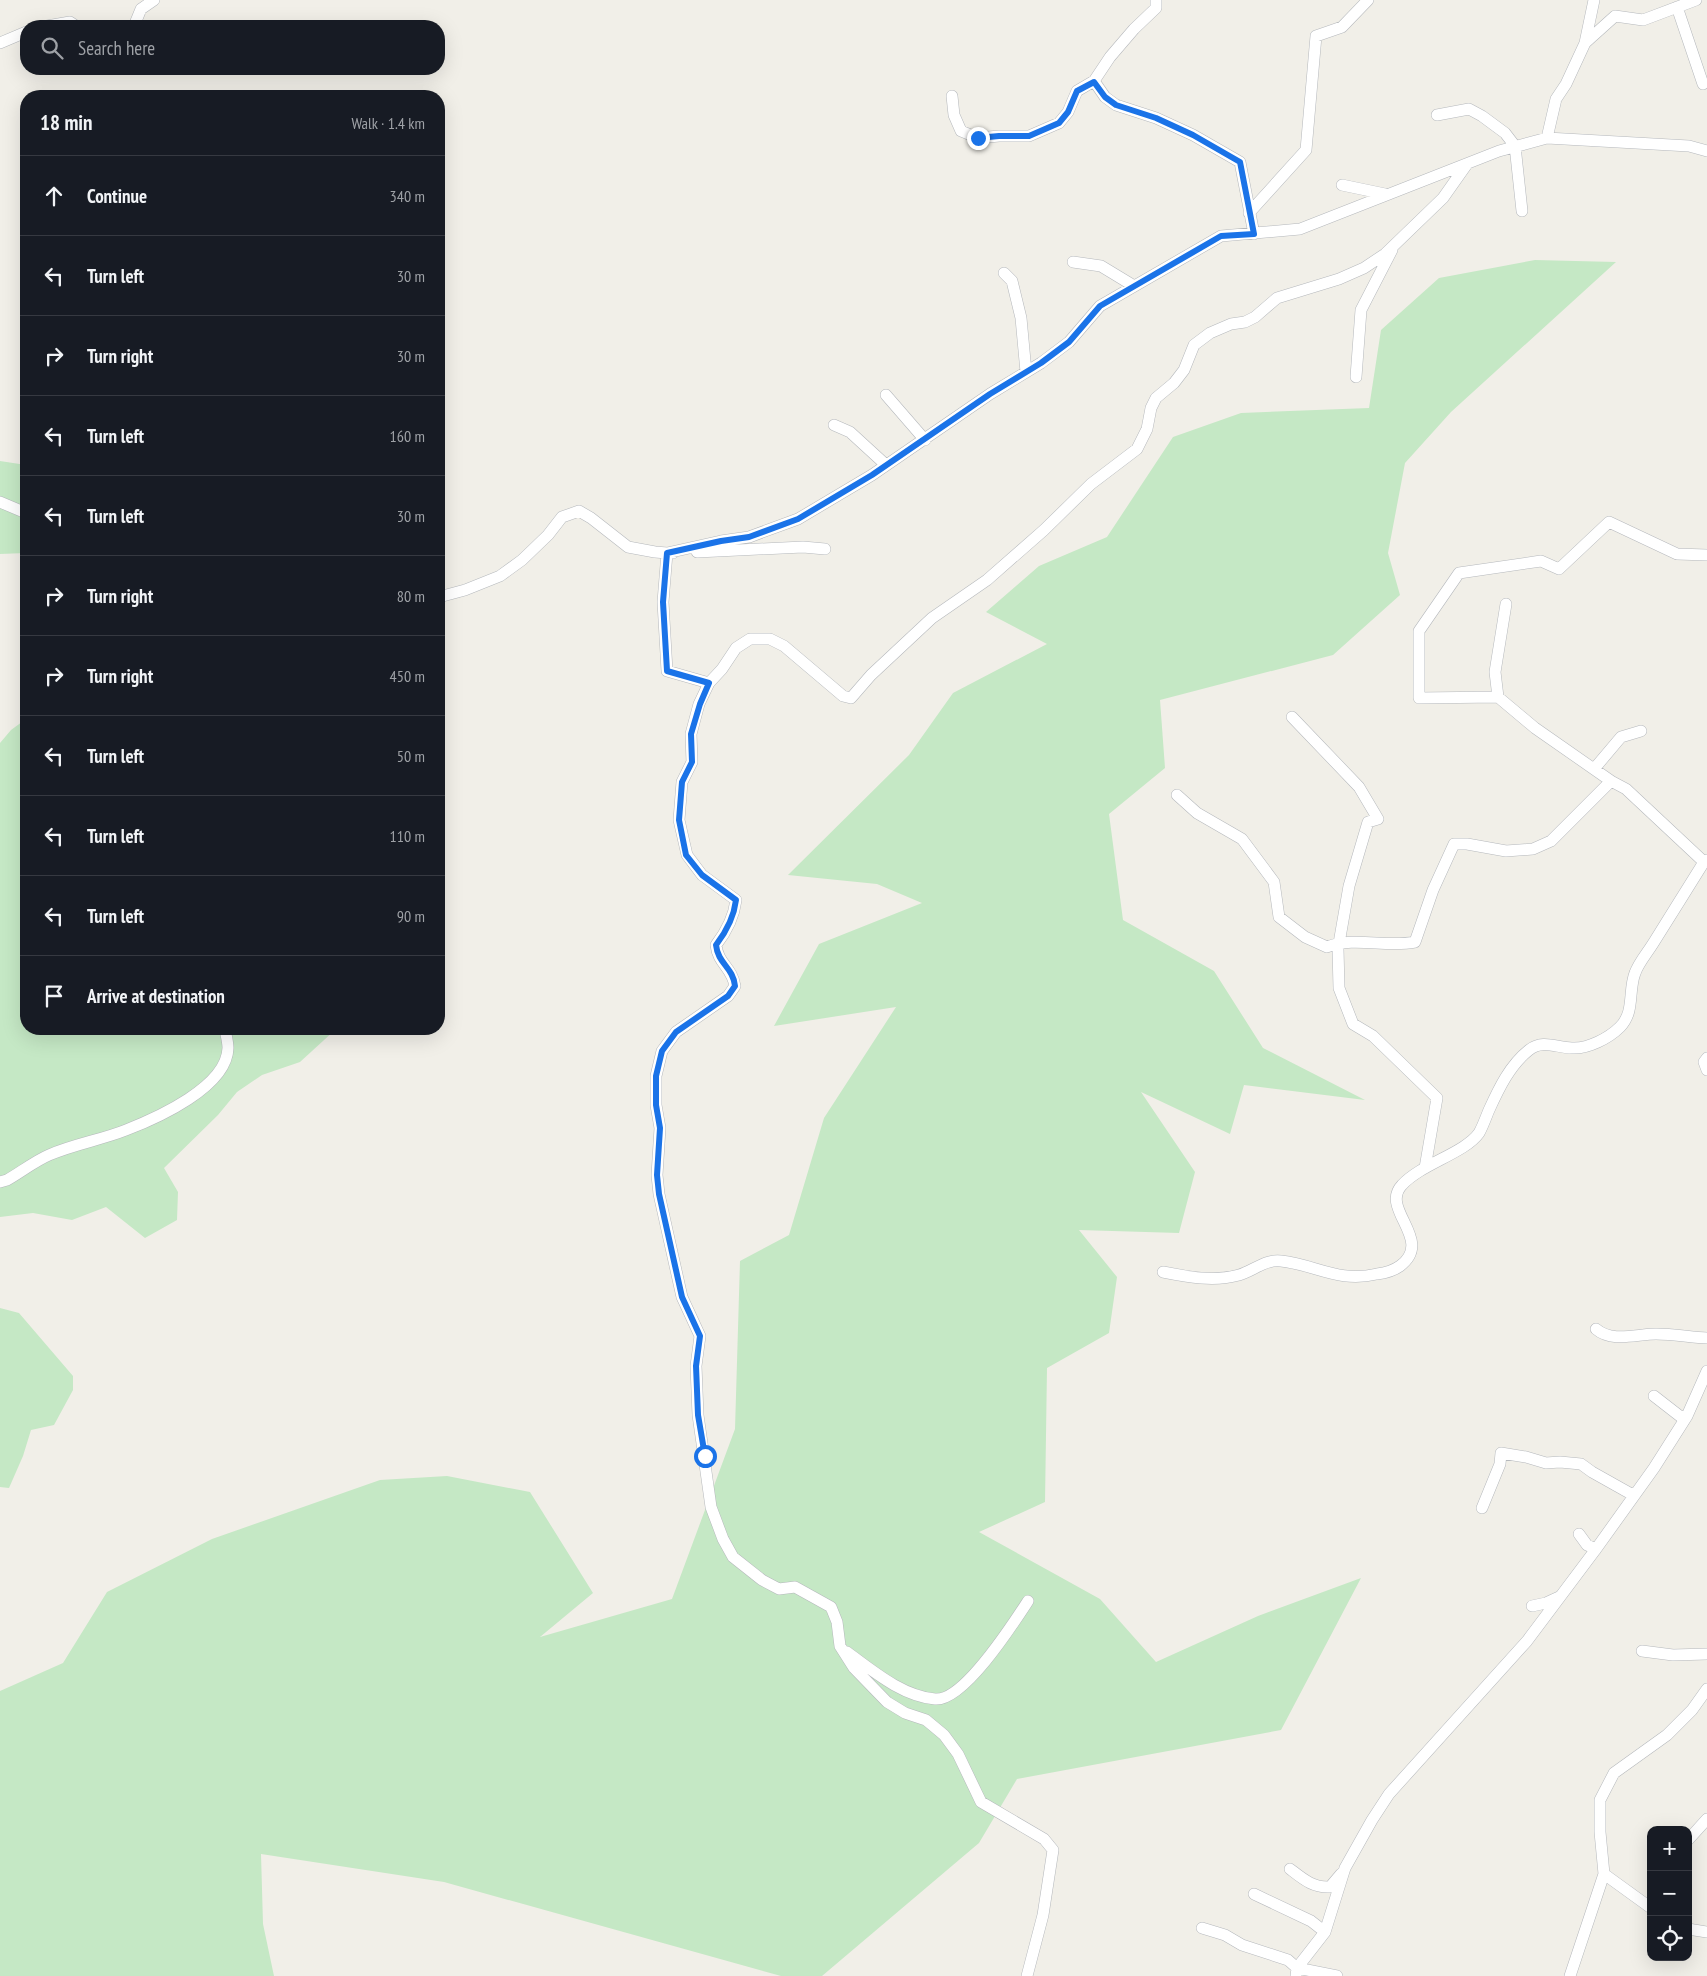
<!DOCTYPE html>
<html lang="en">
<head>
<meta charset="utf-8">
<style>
  :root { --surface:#171b24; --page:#20242c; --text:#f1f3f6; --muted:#9ea1a6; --line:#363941 }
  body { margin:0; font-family:"PT Sans Narrow",sans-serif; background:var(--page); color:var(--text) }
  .controls { position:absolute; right:15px; bottom:15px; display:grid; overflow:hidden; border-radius:10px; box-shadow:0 5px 20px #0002 }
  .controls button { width:45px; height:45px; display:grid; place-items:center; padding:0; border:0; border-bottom:1px solid var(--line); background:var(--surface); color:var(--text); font:25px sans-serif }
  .stop { position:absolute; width:15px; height:15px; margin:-11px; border:4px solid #1a73e8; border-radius:50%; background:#fff }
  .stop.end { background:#1a73e8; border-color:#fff; box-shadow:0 1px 5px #0008 }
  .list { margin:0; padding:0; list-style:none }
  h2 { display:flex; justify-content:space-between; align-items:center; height:65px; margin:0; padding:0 20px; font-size:21px }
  h2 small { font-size:16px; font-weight:400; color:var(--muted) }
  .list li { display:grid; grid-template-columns:32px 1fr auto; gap:15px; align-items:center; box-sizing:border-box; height:80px; padding:0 20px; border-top:1px solid var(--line) }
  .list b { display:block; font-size:19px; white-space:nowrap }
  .list em { font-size:16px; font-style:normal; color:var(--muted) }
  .icon { flex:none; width:28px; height:28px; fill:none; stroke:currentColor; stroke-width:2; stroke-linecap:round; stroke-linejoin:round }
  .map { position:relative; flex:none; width:1707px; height:1976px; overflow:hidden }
  .search { position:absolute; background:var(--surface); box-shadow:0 5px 20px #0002; left:20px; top:20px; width:425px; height:55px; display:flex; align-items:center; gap:12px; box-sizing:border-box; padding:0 18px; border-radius:20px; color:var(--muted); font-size:19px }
  .panel { position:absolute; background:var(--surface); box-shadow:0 5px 20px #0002; left:20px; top:90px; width:425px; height:945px; border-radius:20px }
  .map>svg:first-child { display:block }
  .green { fill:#c5e8c5 }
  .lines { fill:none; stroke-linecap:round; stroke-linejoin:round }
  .minor-casing { stroke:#b5b8bc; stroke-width:12 }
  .minor { stroke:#fff; stroke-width:11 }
  .route { stroke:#1a73e8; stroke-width:6 }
</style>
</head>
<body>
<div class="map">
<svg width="1707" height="1976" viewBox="0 0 1707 1976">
  <rect width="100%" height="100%" fill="#f1efe8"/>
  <path class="green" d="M 1535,260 L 1616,262 L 1451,412 L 1405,463 L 1388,553 L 1400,595 L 1333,655 L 1160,700 L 1165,768 L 1109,814 L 1123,920 L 1214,971 L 1263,1048 L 1365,1100 L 1244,1085 L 1230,1134 L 1141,1092 L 1195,1172 L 1179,1233 L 1079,1230 L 1117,1277 L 1109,1333 L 1047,1368 L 1045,1502 L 979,1532 L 1100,1599 L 1156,1662 L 1258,1616 L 1361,1578 L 1281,1730 L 1017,1779 L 979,1843 L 822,1976 L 781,1976 L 444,1882 L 261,1854 L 263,1924 L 274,1976 L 0,1976 L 0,1691 L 63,1663 L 107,1592 L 212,1539 L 380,1480 L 447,1476 L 530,1492 L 593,1593 L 540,1637 L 672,1599 L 735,1429 L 740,1261 L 789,1235 L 824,1118 L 896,1007 L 774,1026 L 819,944 L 922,903 L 877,884 L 788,875 L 909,755 L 953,693 L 1047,644 L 986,612 L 1039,566 L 1107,537 L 1173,437 L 1241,413 L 1369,408 L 1381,330 L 1439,278 Z
    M 0,461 L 26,465 L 26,553 L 0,554 Z
    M 26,719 L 26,1029 L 335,1030 L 300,1062 L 262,1075 L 237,1092 L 218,1115 L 164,1168 L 178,1192 L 177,1220 L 145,1238 L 106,1207 L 72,1220 L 33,1213 L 0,1217 L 0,743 L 11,730 Z
    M 0,1308 L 19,1313 L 73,1376 L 73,1390 L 54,1425 L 31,1430 L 23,1456 L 9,1488 L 0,1487 Z"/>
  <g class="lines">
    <defs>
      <path id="minor" d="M 1677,7 L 1703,84
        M 47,26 L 70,22 L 76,26
        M 134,26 L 141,9 L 154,0
        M 0,43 L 26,32
        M 1585,43 L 1615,16 L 1643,20 L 1696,0
        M 1094,81 L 1105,97 L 1116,105 L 1156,118 L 1193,135 L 1240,162 L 1254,234
        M 952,96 L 954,115 L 961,131 L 978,138 L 999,136 L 1029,136 L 1059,123 L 1068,112 L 1077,91 L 1094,81 L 1110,57 L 1134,29 L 1156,8 L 1156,0
        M 1437,115 L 1469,109 L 1482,116 L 1505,133 L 1515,146 L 1522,211
        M 1547,138 L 1556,99 L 1566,84 L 1585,43 L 1594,0
        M 1342,185 L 1385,194
        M 1249,213 L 1306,150 L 1316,36 L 1342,27 L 1368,0
        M 1073,262 L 1101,266 L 1134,286
        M 1004,273 L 1012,281 L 1021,318 L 1026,372
        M 1356,377 L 1361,310 L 1392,250
        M 886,395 L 925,440
        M 834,425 L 850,432 L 886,465
        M 0,502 L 26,513
        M 697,552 L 803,547 L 825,549
        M 673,553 L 667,553 L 663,602 L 667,671 L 709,683
        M 439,597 L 465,590 L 500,576 L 522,560 L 548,535 L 562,517 L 579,511 L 591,518 L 628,547 L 655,552 L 667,553 L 721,541 L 749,537 L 798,519 L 872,475 L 990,394 L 1041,363 L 1069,342 L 1100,306 L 1221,236 L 1300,229 L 1499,151 L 1547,138 L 1689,146 L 1707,151
        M 1498,697 L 1495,672 L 1506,604
        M 1292,717 L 1359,787 L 1378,819 L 1368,822 L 1349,886 L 1338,949 L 1339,988 L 1353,1024 L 1373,1036 L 1437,1098 L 1425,1168
        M 1594,769 L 1621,737 L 1641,731
        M 1177,795 L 1197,813 L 1242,839 L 1274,882 L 1279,917 L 1305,937 L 1327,947 C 1355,936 1386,948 1415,942 L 1433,890 L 1454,844 L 1467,844 L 1506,851 L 1533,849 L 1551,841 L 1611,781
        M 1704,862 L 1626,789 L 1611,781 L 1535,728 L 1498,697 L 1419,698 L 1419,631 L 1459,573 L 1541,561 L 1559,569 L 1609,522 L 1677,554 L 1707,555
        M 1707,1058 L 1704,1062 L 1707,1070
        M 0,1182 L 7,1180 C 21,1172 35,1161 49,1155 C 74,1144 101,1140 126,1130 C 157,1118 227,1087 228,1048 C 228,1042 226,1035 225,1029
        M 1163,1272 C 1188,1277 1214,1282 1239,1275 C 1253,1271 1265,1259 1281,1261 C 1317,1265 1338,1283 1377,1274 C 1385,1273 1393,1271 1400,1266 C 1435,1240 1379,1209 1402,1185 C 1421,1164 1465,1153 1479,1133 C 1483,1126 1486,1117 1489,1110 C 1499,1088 1510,1065 1529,1050 C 1543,1039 1557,1048 1572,1048 C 1588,1049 1609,1038 1620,1027 C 1635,1012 1628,991 1635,973 C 1639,962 1648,952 1654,942 C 1671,915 1687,889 1704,862 L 1707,860
        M 1596,1329 C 1612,1343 1637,1334 1656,1334 C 1673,1334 1690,1337 1707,1338
        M 1654,1396 L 1681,1417 L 1687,1416
        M 1482,1508 L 1500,1464 L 1501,1453 L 1526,1457 L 1546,1463 L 1560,1462 L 1581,1464 L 1592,1472 L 1633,1495
        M 1579,1534 L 1587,1545 L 1596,1549
        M 1532,1606 L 1546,1603 L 1559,1597
        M 1642,1651 L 1673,1655 L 1707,1654
        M 847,1652 C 873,1671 902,1696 935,1699 C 963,1702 1013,1624 1028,1601
        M 1688,1840 L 1707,1819
        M 1290,1869 C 1303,1879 1313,1888 1330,1887 L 1341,1874
        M 1604,1874 L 1651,1908
        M 1254,1894 L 1311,1921 L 1325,1932
        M 1202,1928 L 1225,1935 L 1242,1945 L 1288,1960 L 1297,1968 L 1337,1976
        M 1688,1929 L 1707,1932
        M 1027,1976 L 1043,1915 L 1053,1850 L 1044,1839 L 981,1802 L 958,1754 L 944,1735 L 926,1720 L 905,1713 L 887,1702 L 854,1668 L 840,1646 L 837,1622 L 831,1607 L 795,1587 L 779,1589 L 762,1580 L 733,1557 L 723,1539 L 711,1507 L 698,1415 L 696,1366 L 700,1336 L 682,1297 L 659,1194 L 657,1175 L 660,1128 L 656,1105 L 656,1076 L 662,1051 L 676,1032 L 728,996 L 735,986 C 732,967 718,964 716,945 C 726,932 734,917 736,900 L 702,875 L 687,855 L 679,820 L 682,782 L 692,762 L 691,734 L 699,704 L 709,683 L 722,669 L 736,648 L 750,639 L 770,639 L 784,646 L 843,696 L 851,698 L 871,675 L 932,618 L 987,580 L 1044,530 L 1091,484 L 1137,449 L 1147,429 L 1151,408 L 1156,398 L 1174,383 L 1184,370 L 1194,345 L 1210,333 L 1231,324 L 1245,322 L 1255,317 L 1277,298 L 1339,279 L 1364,268 L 1385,254 L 1443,198 L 1467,164
        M 1296,1976 L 1297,1968 L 1325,1932 L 1345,1868 L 1372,1820 L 1389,1794 L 1527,1641 L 1596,1549 L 1654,1468 L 1687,1416 L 1707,1371
        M 1570,1976 L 1604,1874 L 1600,1832 L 1600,1800 L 1614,1773 L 1667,1735 L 1692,1710 L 1707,1689"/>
    </defs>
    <use href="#minor" class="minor-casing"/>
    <use href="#minor" class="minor"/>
  </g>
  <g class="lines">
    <path class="route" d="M 705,1456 L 698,1415 L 696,1366 L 700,1336 L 682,1297 L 659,1194 L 657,1175 L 660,1128 L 656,1105 L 656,1076 L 662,1051 L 676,1032 L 728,996 L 735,986 C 733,967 718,964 716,945 C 726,932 734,917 736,900 L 702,875 L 686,855 L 679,820 L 682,782 L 692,762 L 691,734 L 700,704 L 709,683 L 667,671 L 663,602 L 667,553 L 721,541 L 749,537 L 798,519 L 872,475 L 990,394 L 1041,363 L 1069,342 L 1100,306 L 1221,236 L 1254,234 L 1240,162 L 1193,135 L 1156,118 L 1116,105 L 1105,97 L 1094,82 L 1077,91 L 1068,112 L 1059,123 L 1029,136 L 999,136 L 978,138"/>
  </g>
</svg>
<div class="controls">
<button>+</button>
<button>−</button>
<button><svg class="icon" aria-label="locate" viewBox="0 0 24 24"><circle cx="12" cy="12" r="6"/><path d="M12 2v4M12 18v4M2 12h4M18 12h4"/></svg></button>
</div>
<div class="stop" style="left:705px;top:1456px"></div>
<div class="stop end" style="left:978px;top:138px"></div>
<div class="search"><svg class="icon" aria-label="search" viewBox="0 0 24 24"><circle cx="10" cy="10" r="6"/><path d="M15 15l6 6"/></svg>Search here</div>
<section class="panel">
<h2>18 min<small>Walk · 1.4 km</small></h2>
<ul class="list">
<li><svg class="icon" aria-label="ahead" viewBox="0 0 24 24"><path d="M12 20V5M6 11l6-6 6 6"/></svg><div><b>Continue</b></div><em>340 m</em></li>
<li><svg class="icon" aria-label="left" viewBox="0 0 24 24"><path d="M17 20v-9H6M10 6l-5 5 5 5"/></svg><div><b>Turn left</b></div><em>30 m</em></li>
<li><svg class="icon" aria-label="right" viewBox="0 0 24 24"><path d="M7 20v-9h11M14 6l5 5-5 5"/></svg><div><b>Turn right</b></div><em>30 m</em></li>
<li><svg class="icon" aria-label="left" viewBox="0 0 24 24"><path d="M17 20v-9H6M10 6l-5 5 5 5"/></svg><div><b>Turn left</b></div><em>160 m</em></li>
<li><svg class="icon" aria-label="left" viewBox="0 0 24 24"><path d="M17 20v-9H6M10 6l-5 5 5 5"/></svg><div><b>Turn left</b></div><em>30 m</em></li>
<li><svg class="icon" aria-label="right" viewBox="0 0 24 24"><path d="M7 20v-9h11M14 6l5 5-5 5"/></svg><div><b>Turn right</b></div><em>80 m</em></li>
<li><svg class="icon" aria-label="right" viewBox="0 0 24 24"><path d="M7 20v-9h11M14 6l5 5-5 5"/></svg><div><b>Turn right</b></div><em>450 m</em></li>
<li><svg class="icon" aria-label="left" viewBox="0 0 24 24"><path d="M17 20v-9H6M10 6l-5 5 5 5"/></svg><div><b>Turn left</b></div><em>50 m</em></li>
<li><svg class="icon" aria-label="left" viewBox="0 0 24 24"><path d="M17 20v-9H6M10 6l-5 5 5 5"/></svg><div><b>Turn left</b></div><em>110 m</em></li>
<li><svg class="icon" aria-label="left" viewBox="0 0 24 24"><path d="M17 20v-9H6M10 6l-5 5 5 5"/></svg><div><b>Turn left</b></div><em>90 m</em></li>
<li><svg class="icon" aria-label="arrive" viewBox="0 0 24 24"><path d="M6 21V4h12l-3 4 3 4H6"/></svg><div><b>Arrive at destination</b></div></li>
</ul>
</section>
</div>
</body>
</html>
